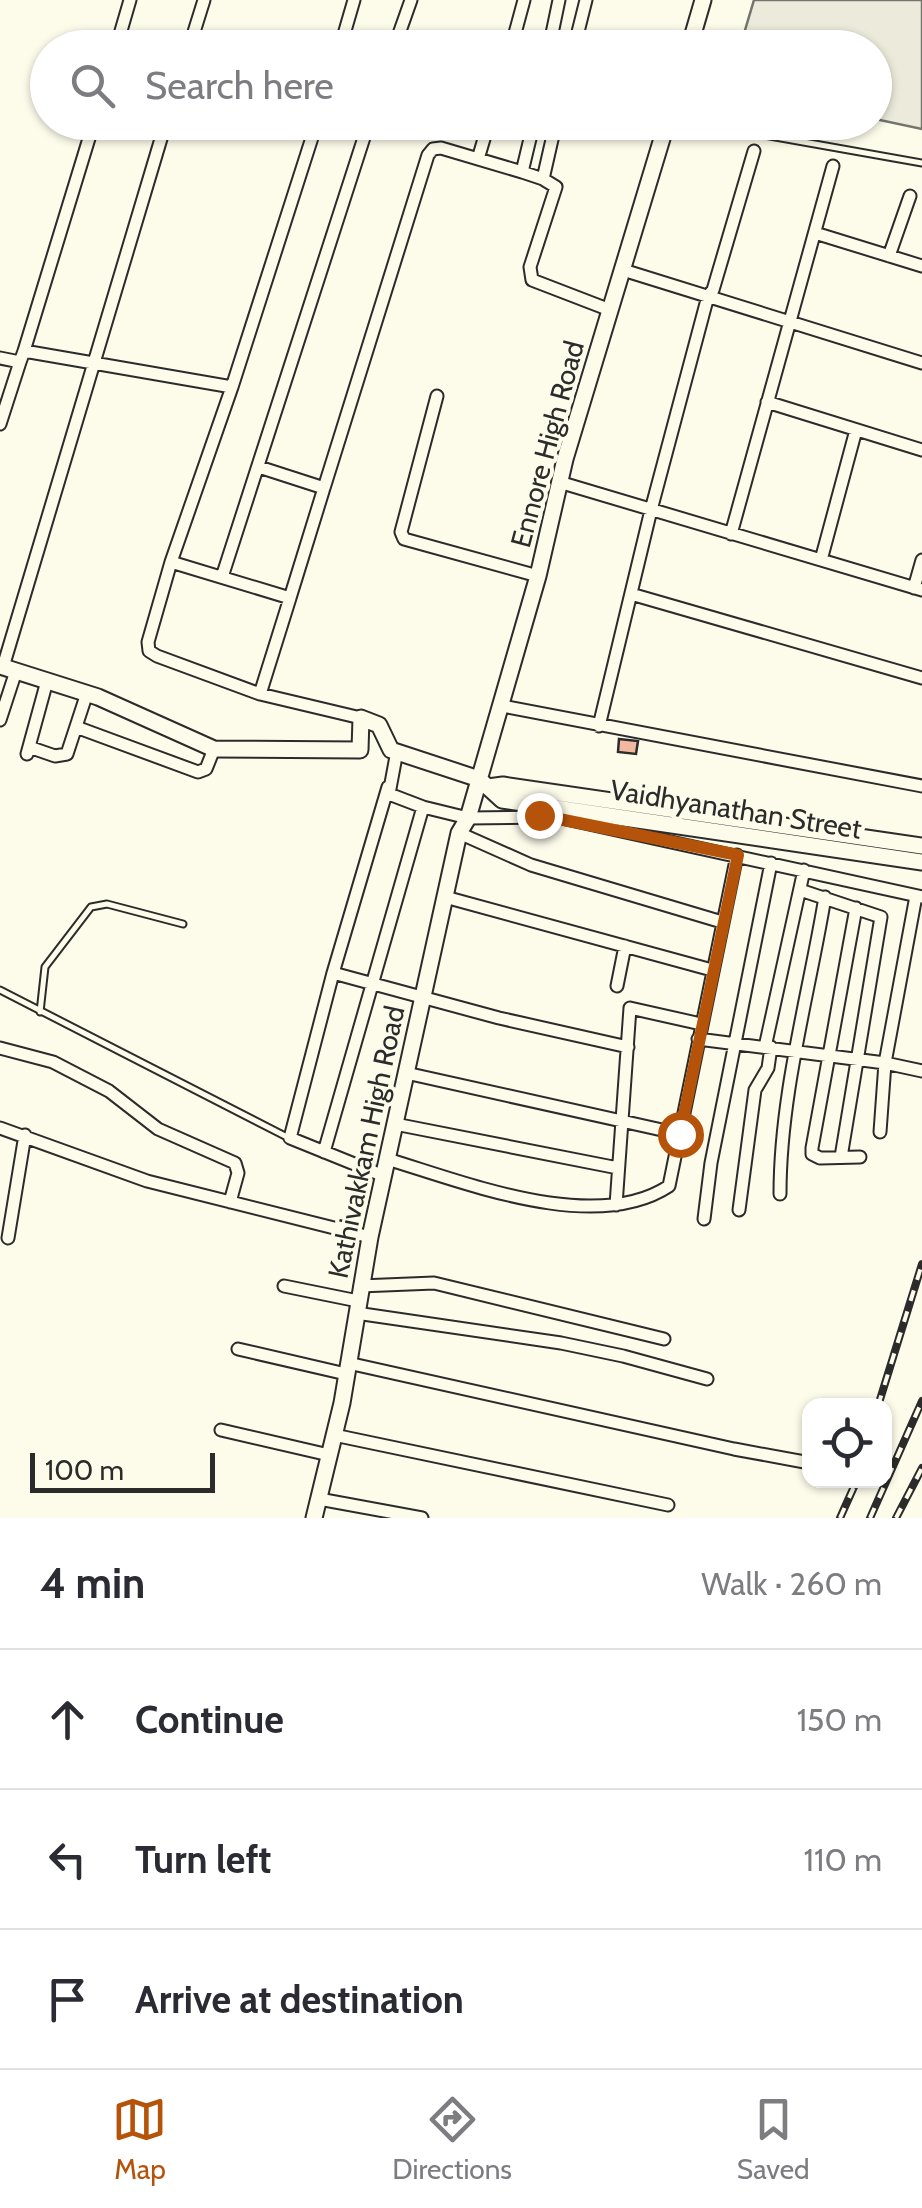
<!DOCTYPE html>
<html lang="en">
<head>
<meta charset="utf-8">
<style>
  :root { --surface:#fff; --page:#f2f2f3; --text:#2b2b33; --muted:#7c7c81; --line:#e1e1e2; --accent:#b45309 }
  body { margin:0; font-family:Cabin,sans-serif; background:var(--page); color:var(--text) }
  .controls { position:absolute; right:30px; bottom:30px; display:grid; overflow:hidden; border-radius:20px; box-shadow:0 2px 8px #0004 }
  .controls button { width:90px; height:90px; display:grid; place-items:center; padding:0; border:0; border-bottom:2px solid var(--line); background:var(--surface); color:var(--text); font:50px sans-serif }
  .scale { position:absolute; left:30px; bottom:25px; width:185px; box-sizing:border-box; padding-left:10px; border:5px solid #2b2b2b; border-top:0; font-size:28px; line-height:35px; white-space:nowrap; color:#2b2b2b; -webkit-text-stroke:8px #fdfbea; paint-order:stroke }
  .stop { position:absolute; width:30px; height:30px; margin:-22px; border:8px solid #b45309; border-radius:50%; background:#fff }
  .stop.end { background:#b45309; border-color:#fff; box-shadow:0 2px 10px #0008 }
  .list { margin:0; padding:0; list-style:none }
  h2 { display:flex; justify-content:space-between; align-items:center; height:130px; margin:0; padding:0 40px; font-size:42px }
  h2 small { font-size:32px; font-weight:400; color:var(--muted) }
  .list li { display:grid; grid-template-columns:65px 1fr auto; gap:30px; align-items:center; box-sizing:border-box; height:140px; padding:0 40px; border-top:2px solid var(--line) }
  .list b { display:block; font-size:38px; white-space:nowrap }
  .list em { font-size:32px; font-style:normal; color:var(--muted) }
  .icon { flex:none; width:55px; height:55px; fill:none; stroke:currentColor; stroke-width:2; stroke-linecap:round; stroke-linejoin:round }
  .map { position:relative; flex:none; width:922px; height:1518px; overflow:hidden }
  .search { position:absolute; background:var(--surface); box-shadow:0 2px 8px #0004; left:30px; right:30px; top:30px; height:110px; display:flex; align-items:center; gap:25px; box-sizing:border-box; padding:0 35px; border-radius:55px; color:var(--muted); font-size:38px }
  .sheet { height:550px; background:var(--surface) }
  nav { display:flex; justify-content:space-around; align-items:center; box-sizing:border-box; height:140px; border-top:2px solid var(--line); background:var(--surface); font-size:28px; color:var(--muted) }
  nav a { display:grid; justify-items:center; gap:5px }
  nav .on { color:var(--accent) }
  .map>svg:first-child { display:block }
  .green { fill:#ecebdb; stroke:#74746e; stroke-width:2.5 }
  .building { fill:#f2b8a0; stroke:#2b2b2b; stroke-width:2.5 }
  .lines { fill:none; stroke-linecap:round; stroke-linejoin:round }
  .lane-casing { stroke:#2b2b2b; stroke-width:9 }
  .street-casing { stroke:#2b2b2b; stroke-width:15 }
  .secondary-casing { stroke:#2b2b2b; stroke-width:19 }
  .lane { stroke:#fdfbea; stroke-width:5 }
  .street { stroke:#fdfbea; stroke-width:11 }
  .secondary { stroke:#fdfbea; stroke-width:15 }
  .rail-casing { stroke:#2b2b2b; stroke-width:8 }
  .rail { stroke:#fdfbea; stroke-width:4; stroke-dasharray:11; stroke-linecap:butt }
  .route { stroke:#b45309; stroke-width:12 }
  .labels { text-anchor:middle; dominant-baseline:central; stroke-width:8; stroke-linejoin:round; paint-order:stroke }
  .street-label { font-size:28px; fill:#2b2b2b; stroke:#fdfbea }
</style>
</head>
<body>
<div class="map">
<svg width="922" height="1518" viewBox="0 0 922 1518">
  <rect width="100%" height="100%" fill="#fdfbea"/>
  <path class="green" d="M 754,0 L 922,0 L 922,129 L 875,119 L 874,48 L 740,47 Z"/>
  <path class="building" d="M 619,739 L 638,741 L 636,754 L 618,752 Z"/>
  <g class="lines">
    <defs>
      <path id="lane" d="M 691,122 L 922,163
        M 0,990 L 287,1137
        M 40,1012 L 45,967 L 91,907 L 107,904 L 183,924"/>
      <path id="street" d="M 116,48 L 130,0
        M 189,48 L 204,0
        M 340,48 L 354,0
        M 394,48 L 411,0
        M 511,48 L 524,0
        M 549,48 L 559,0
        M 574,48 L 586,0
        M 478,159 L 489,122
        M 522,172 L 543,179 L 556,187 L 530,267 L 532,280 L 610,310
        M 543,179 L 556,122
        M 815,233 L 922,266
        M 889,256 L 910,196
        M 623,270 L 922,363
        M 24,351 L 94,122
        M 0,358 L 20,362 L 24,351 L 232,387 L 317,122
        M 232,387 L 171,562 L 148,642 L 149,651 L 157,656 L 260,694
        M 437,396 L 401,532 L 404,539 L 538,576
        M 767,402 L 922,450
        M 0,424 L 20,362
        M 259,467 L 324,488 L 428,155 L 433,149 L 441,148 L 522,172 L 534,122
        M 559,482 L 922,590
        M 731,534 L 833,166
        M 821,560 L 856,430
        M 171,562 L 290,598 L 260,694 L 361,718
        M 222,577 L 369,122
        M 914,588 L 922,560
        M 631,594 L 922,678
        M 290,598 L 324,488
        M 3,667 L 166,122
        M 502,706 L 922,786
        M 0,720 L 16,671
        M 599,726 L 651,510 L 708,296 L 713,290 L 754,151
        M 76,727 L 198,772 L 206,769 L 214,749
        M 29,747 L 55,756 L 67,754 L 87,693
        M 397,751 L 389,794 L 423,807 L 468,818 L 557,817 L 922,897
        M 27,754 L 47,681
        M 459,833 L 531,865 L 722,922
        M 800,890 L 881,917 L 841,1157
        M 445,897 L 712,970
        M 856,908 L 812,1148 L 812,1154 L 820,1158 L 860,1157
        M 333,973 L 499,1018 L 628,1047
        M 617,986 L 625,946
        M 698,1039 L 885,1063 L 916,896
        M 765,1047 L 804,870
        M 0,1048 L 53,1062 L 109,1091 L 158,1129 L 235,1163 L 238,1173 L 230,1202
        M 406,1073 L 680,1134
        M 395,1124 L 618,1168
        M 0,1128 L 147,1181 L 370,1237
        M 880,1132 L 885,1063 L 922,1071
        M 324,1152 L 423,807
        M 387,1159 C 464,1182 595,1235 669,1186 L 737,855
        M 384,1176 L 290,1138 L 333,973 L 388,787
        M 780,1194 C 780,1094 809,994 825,897
        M 616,1205 L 630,1008 L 701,1024
        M 739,1210 L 755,1090 L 768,1068 L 771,1047
        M 704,1219 L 711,1163 L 771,863
        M 8,1238 L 25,1135
        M 284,1286 L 358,1301
        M 360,1286 L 434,1283 L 664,1339
        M 356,1313 L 561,1343 L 623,1356 L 707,1379
        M 238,1349 L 346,1374
        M 348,1363 L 734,1449 L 810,1463
        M 221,1430 L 329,1455
        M 334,1435 L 668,1505
        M 319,1499 L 422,1518"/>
      <path id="secondary" d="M 689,48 L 703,0
        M 0,666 L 98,697 L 214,749 L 360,750 L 361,718 L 379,725 L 391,750 L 479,779 L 502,800 L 922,862
        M 488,787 L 503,785 L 922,846
        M 314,1518 L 342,1403 L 370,1237 L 459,833 L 468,818 L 538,576 L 565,459 L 667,122"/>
    </defs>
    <use href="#lane" class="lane-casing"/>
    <use href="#street" class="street-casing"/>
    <use href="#secondary" class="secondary-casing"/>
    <use href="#lane" class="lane"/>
    <use href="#street" class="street"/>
    <use href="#secondary" class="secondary"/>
    <defs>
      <path id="rail" d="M 878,1406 L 922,1264
        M 840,1518 L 857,1480
        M 870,1518 L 922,1401
        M 896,1518 L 922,1468"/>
    </defs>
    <use href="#rail" class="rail-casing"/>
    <use href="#rail" class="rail"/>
  </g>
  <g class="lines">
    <path class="route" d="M 539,815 L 738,855 L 680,1134"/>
  </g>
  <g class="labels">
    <g class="street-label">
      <text transform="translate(547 444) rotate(-75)">Ennore High Road</text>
      <text transform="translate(736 809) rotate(9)">Vaidhyanathan Street</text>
      <text transform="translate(366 1142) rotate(-78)">Kathivakkam High Road</text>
    </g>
  </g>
</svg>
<div class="controls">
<button><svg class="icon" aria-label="locate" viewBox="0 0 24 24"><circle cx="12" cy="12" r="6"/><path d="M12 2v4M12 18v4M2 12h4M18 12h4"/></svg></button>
</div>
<div class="scale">100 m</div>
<div class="stop" style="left:680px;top:1134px"></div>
<div class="stop end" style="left:539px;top:815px"></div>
<div class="search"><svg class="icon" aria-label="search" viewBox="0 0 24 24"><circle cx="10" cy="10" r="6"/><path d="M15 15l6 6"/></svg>Search here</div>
</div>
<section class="sheet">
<h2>4 min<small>Walk · 260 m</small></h2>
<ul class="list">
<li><svg class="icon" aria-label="ahead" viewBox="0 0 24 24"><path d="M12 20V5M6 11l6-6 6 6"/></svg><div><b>Continue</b></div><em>150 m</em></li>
<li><svg class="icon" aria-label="left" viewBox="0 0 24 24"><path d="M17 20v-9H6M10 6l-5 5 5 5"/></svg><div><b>Turn left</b></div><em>110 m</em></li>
<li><svg class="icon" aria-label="arrive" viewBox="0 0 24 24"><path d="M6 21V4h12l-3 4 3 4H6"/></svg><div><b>Arrive at destination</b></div></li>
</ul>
</section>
<nav>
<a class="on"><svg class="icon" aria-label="map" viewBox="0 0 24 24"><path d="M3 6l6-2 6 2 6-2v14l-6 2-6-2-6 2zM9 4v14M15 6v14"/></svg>Map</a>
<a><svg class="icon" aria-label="directions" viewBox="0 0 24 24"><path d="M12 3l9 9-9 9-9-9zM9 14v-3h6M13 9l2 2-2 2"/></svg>Directions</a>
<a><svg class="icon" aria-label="saved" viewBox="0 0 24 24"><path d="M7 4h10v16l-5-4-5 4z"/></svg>Saved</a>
</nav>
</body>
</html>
